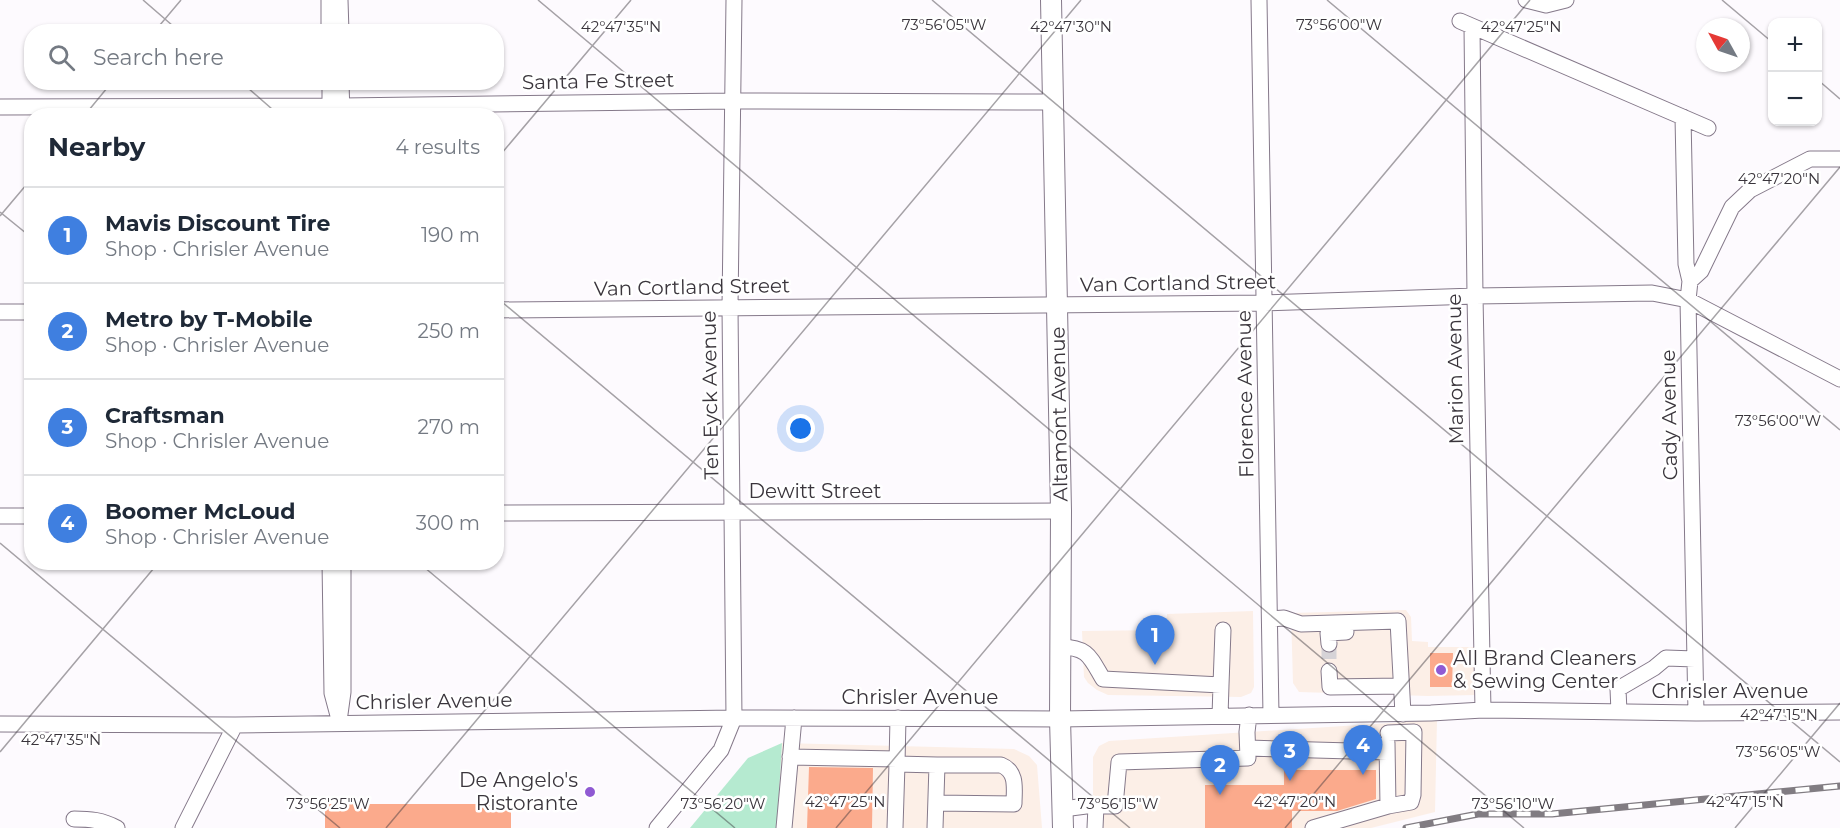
<!DOCTYPE html>
<html lang="en">
<head>
<meta charset="utf-8">
<style>
  :root { --surface:#fff; --page:#f2f2f3; --text:#1f2937; --muted:#747a83; --line:#e0e1e3; --accent:#ea580c }
  body { margin:0; font-family:Montserrat,sans-serif; background:var(--page); color:var(--text) }
  .controls { position:absolute; right:18px; top:18px; display:grid; overflow:hidden; border-radius:12px; box-shadow:0 2px 4px #0004 }
  .controls button { width:54px; height:54px; display:grid; place-items:center; padding:0; border:0; border-bottom:2px solid var(--line); background:var(--surface); color:var(--text); font:30px sans-serif }
  .compass { position:absolute; left:1696px; top:18px; width:54px; height:54px; border-radius:50%; background:var(--surface); box-shadow:0 2px 4px #0004; rotate:310deg }
  .you { position:absolute; left:801px; top:429px; width:21px; height:21px; margin:-15px; border:4px solid #fff; border-radius:50%; background:#1a73e8; box-shadow:0 0 0 9px #1a73e833 }
  .badge { display:grid; place-items:center; width:39px; height:39px; border-radius:50%; background:var(--accent); color:#fff; font-size:20px; font-weight:700 }
  .pin { position:absolute; translate:-50% -50px; filter:drop-shadow(0 2px 3px #0008) }
  .pin::after { content:''; position:absolute; top:32px; width:21px; height:18px; background:inherit; clip-path:polygon(0 0,100% 0,50% 100%) }
  .list { margin:0; padding:0; list-style:none }
  h2 { display:flex; justify-content:space-between; align-items:center; height:78px; margin:0; padding:0 24px; font-size:26px }
  h2 small { font-size:20px; font-weight:400; color:var(--muted) }
  .list li { display:grid; grid-template-columns:39px 1fr auto; gap:18px; align-items:center; box-sizing:border-box; height:96px; padding:0 24px; border-top:2px solid var(--line) }
  .list b { display:block; font-size:22px; white-space:nowrap }
  .list p { margin:0; font-size:20px; white-space:nowrap; color:var(--muted) }
  .list em { font-size:20px; font-style:normal; color:var(--muted) }
  .icon { flex:none; width:33px; height:33px; fill:none; stroke:currentColor; stroke-width:2; stroke-linecap:round; stroke-linejoin:round }
  .map { position:relative; flex:none; width:1840px; height:828px; overflow:hidden }
  .search { position:absolute; background:var(--surface); box-shadow:0 2px 4px #0004; left:24px; top:24px; width:480px; height:66px; display:flex; align-items:center; gap:15px; box-sizing:border-box; padding:0 21px; border-radius:24px; color:var(--muted); font-size:22px }
  .panel { position:absolute; background:var(--surface); box-shadow:0 2px 4px #0004; left:24px; top:108px; width:480px; height:462px; border-radius:24px }
  .map>svg:first-child { display:block }
  .commercial { fill:#fcefe7 }
  .green { fill:#b5ead0 }
  .building { fill:#fbaa8c }
  .lines { fill:none; stroke-linecap:round; stroke-linejoin:round }
  .minor-tunnel { stroke:#d6d3d7; stroke-width:15; stroke-dasharray:15 8; stroke-linecap:butt }
  .minor-casing { stroke:#85798a; stroke-width:17 }
  .major-casing { stroke:#85798a; stroke-width:22 }
  .minor { stroke:#fff; stroke-width:15 }
  .major { stroke:#fff; stroke-width:20 }
  .rail-casing { stroke:#817c82; stroke-width:7 }
  .rail { stroke:#fff; stroke-width:4.5; stroke-dasharray:14; stroke-linecap:butt }
  .ticks { fill:none; stroke:#3a353c; stroke-width:1.5; stroke-opacity:0.45 }
  .poi-dot { fill:#905ad3; stroke:#fff; stroke-width:2 }
  .labels { text-anchor:middle; dominant-baseline:central; stroke-width:5; stroke-linejoin:round; paint-order:stroke }
  .street-label { font-size:20px; fill:#3a353c; stroke:#fff }
  .poi-label { font-size:20px; fill:#3a353c; stroke:#fff; text-anchor:start }
  .ticks-label { font-size:15px; text-anchor:middle; fill:#3a353c; stroke:#fff; stroke-width:5; stroke-linejoin:round; paint-order:stroke }
</style>
</head>
<body>
<div class="map">
<svg width="1840" height="828" viewBox="0 0 1840 828">
  <rect width="100%" height="100%" fill="#fdfafe"/>
  <path class="commercial" d="M 1406,610 L 1411,617 L 1412,641 L 1428,642 L 1428,647 L 1475,647 L 1476,695 L 1428,696 L 1299,692 L 1293,683 L 1291,613 Z
    M 1253,611 L 1254,687 L 1251,693 L 1241,697 L 1108,695 L 1097,690 L 1088,683 L 1084,677 L 1082,631 L 1166,630 L 1167,614 Z
    M 1437,720 L 1435,812 L 1371,828 L 1093,828 L 1093,757 L 1099,746 L 1109,741 Z
    M 782,743 L 1014,749 L 1029,756 L 1037,765 L 1042,828 L 777,828 Z"/>
  <path class="green" d="M 782,743 L 777,828 L 690,828 L 748,758 Z"/>
  <path class="building" d="M 1430,653 L 1453,653 L 1452,687 L 1430,687 Z
    M 809,767 L 873,768 L 872,828 L 807,828 Z
    M 1284,770 L 1376,770 L 1376,799 L 1337,811 L 1292,811 L 1292,828 L 1205,828 L 1205,785 L 1284,785 Z
    M 325,804 L 511,804 L 511,828 L 325,828 Z"/>
  <g class="lines">
    <path class="minor-tunnel" d="M 1329,644 L 1329,671"/>
    <defs>
      <path id="minor" d="M 329,0 L 329,32
        M 340,0 L 341,32
        M 1259,0 L 1271,715
        M 1526,0 L 1546,5 L 1566,0
        M 1460,21 L 1708,128
        M 1472,27 L 1475,296 L 1483,710
        M 330,82 L 330,115
        M 341,82 L 342,116
        M 0,107 L 342,106 L 732,101 L 1053,102
        M 1683,117 L 1686,264 L 1690,281 L 1688,300 L 1696,713
        M 1690,281 L 1701,271 L 1732,207 L 1750,190 L 1810,159 L 1840,159
        M 496,310 L 1265,303 L 1475,296 L 1652,293 L 1688,300 L 1840,379
        M 0,312 L 32,312
        M 496,513 L 1061,511
        M 0,516 L 32,516
        M 330,562 L 332,693 L 340,723
        M 1270,619 L 1284,618 L 1301,624 L 1398,621 L 1403,714
        M 1329,644 L 1328,633 L 1346,632
        M 1060,647 C 1088,647 1090,657 1103,679 L 1221,685 L 1223,630
        M 1329,671 L 1330,687 L 1401,686
        M 1619,712 L 1618,689 L 1654,668 L 1666,658 L 1695,659
        M 340,714 L 343,692 L 343,562
        M 1220,716 L 1221,685
        M 0,724 L 235,725 L 734,718 L 1060,719 L 1431,713 L 1483,710 L 1696,713 L 1840,712
        M 1387,743 L 1388,806
        M 1248,748 L 1387,752
        M 790,757 L 897,759
        M 897,764 L 898,718
        M 936,803 L 1014,804 C 1014,789 1018,772 1001,765 L 937,765
        M 1063,809 L 1086,806 L 1115,806 L 1119,762 L 1248,758 L 1247,732 L 1249,715
        M 74,819 C 90,819 102,820 117,828
        M 183,828 L 235,725
        M 657,828 L 721,750 L 734,718 L 730,307 L 734,0
        M 784,828 L 794,718
        M 895,828 L 897,764 L 937,765 L 935,828
        M 1095,828 L 1096,806
        M 1313,828 L 1388,806 L 1411,802 L 1413,795 L 1414,732 L 1388,733"/>
      <path id="major" d="M 1051,0 L 1061,511 L 1060,719 L 1063,828"/>
    </defs>
    <use href="#minor" class="minor-casing"/>
    <use href="#major" class="major-casing"/>
    <use href="#minor" class="minor"/>
    <use href="#major" class="major"/>
    <defs>
      <path id="rail" d="M 1406,828 L 1478,814 L 1552,814 L 1840,786"/>
    </defs>
    <use href="#rail" class="rail-casing"/>
    <use href="#rail" class="rail"/>
  </g>
  <path class="ticks" d="M 143,0 L 180,32M 538,0 L 1524,828M 932,0 L 1840,762M 1327,0 L 1840,430M 1722,0 L 1772,42M 154,32 L 181,0M 1818,80 L 1840,99M 241,82 L 280,116M 84,116 L 112,82M 496,160 L 631,0M 0,212 L 32,238M 0,216 L 32,178M 496,297 L 1130,828M 0,543 L 340,828M 418,562 L 735,828M 0,752 L 159,562M 386,828 L 1081,0M 836,828 L 1530,0M 1285,828 L 1840,167M 1735,828 L 1840,703"/>
  <g class="poi-dot">
    <circle cx="1441" cy="670" r="6"/>
    <circle cx="590" cy="792" r="6"/>
  </g>
  <g class="labels">
    <g class="street-label">
      <text transform="translate(598 81) rotate(-1)">Santa Fe Street</text>
      <text transform="translate(1178 283) rotate(-1)">Van Cortland Street</text>
      <text transform="translate(692 287) rotate(-1)">Van Cortland Street</text>
      <text transform="translate(1455 369) rotate(-91)">Marion Avenue</text>
      <text transform="translate(1245 394) rotate(-91)">Florence Avenue</text>
      <text transform="translate(710 395) rotate(-91)">Ten Eyck Avenue</text>
      <text transform="translate(1059 414) rotate(-91)">Altamont Avenue</text>
      <text transform="translate(1669 415) rotate(-91)">Cady Avenue</text>
      <text x="815" y="491">Dewitt Street</text>
      <text x="1730" y="691">Chrisler Avenue</text>
      <text x="920" y="697">Chrisler Avenue</text>
      <text transform="translate(434 701) rotate(-1)">Chrisler Avenue</text>
    </g>
    <g class="poi-label">
      <text x="1453" y="658">All Brand Cleaners<tspan x="1453" dy="23">&amp; Sewing Center</tspan></text>
      <text x="578" y="780" text-anchor="end">De Angelo's<tspan x="578" dy="23">Ristorante</tspan></text>
    </g>
  </g>
  <g class="ticks-label">
    <text x="944" y="30">73°56'05"W</text>
    <text x="1339" y="30">73°56'00"W</text>
    <text x="621" y="32">42°47'35"N</text>
    <text x="1071" y="32">42°47'30"N</text>
    <text x="1521" y="32">42°47'25"N</text>
    <text x="1779" y="184">42°47'20"N</text>
    <text x="1778" y="426">73°56'00"W</text>
    <text x="1779" y="720">42°47'15"N</text>
    <text x="61" y="745">42°47'35"N</text>
    <text x="1778" y="757">73°56'05"W</text>
    <text x="845" y="807">42°47'25"N</text>
    <text x="1295" y="807">42°47'20"N</text>
    <text x="1745" y="807">42°47'15"N</text>
    <text x="328" y="809">73°56'25"W</text>
    <text x="723" y="809">73°56'20"W</text>
    <text x="1118" y="809">73°56'15"W</text>
    <text x="1513" y="809">73°56'10"W</text>
  </g>
</svg>
<div class="controls">
<button>+</button>
<button>−</button>
</div>
<svg class="compass" viewBox="-18 -18 36 36"><path d="M0-13l5 13h-10z" fill="#e53935"/><path d="M0 13l5-13h-10z" fill="#747a83"/></svg>
<div class="you"></div>
<div class="pin badge" style="left:1155px;top:665px;background:#3f7fe0">1</div>
<div class="pin badge" style="left:1220px;top:795px;background:#3f7fe0">2</div>
<div class="pin badge" style="left:1290px;top:781px;background:#3f7fe0">3</div>
<div class="pin badge" style="left:1363px;top:775px;background:#3f7fe0">4</div>
<div class="search"><svg class="icon" aria-label="search" viewBox="0 0 24 24"><circle cx="10" cy="10" r="6"/><path d="M15 15l6 6"/></svg>Search here</div>
<section class="panel">
<h2>Nearby<small>4 results</small></h2>
<ul class="list">
<li><span class="badge" style="background:#3f7fe0">1</span><div><b>Mavis Discount Tire</b><p>Shop · Chrisler Avenue</p></div><em>190 m</em></li>
<li><span class="badge" style="background:#3f7fe0">2</span><div><b>Metro by T-Mobile</b><p>Shop · Chrisler Avenue</p></div><em>250 m</em></li>
<li><span class="badge" style="background:#3f7fe0">3</span><div><b>Craftsman</b><p>Shop · Chrisler Avenue</p></div><em>270 m</em></li>
<li><span class="badge" style="background:#3f7fe0">4</span><div><b>Boomer McLoud</b><p>Shop · Chrisler Avenue</p></div><em>300 m</em></li>
</ul>
</section>
</div>
</body>
</html>
